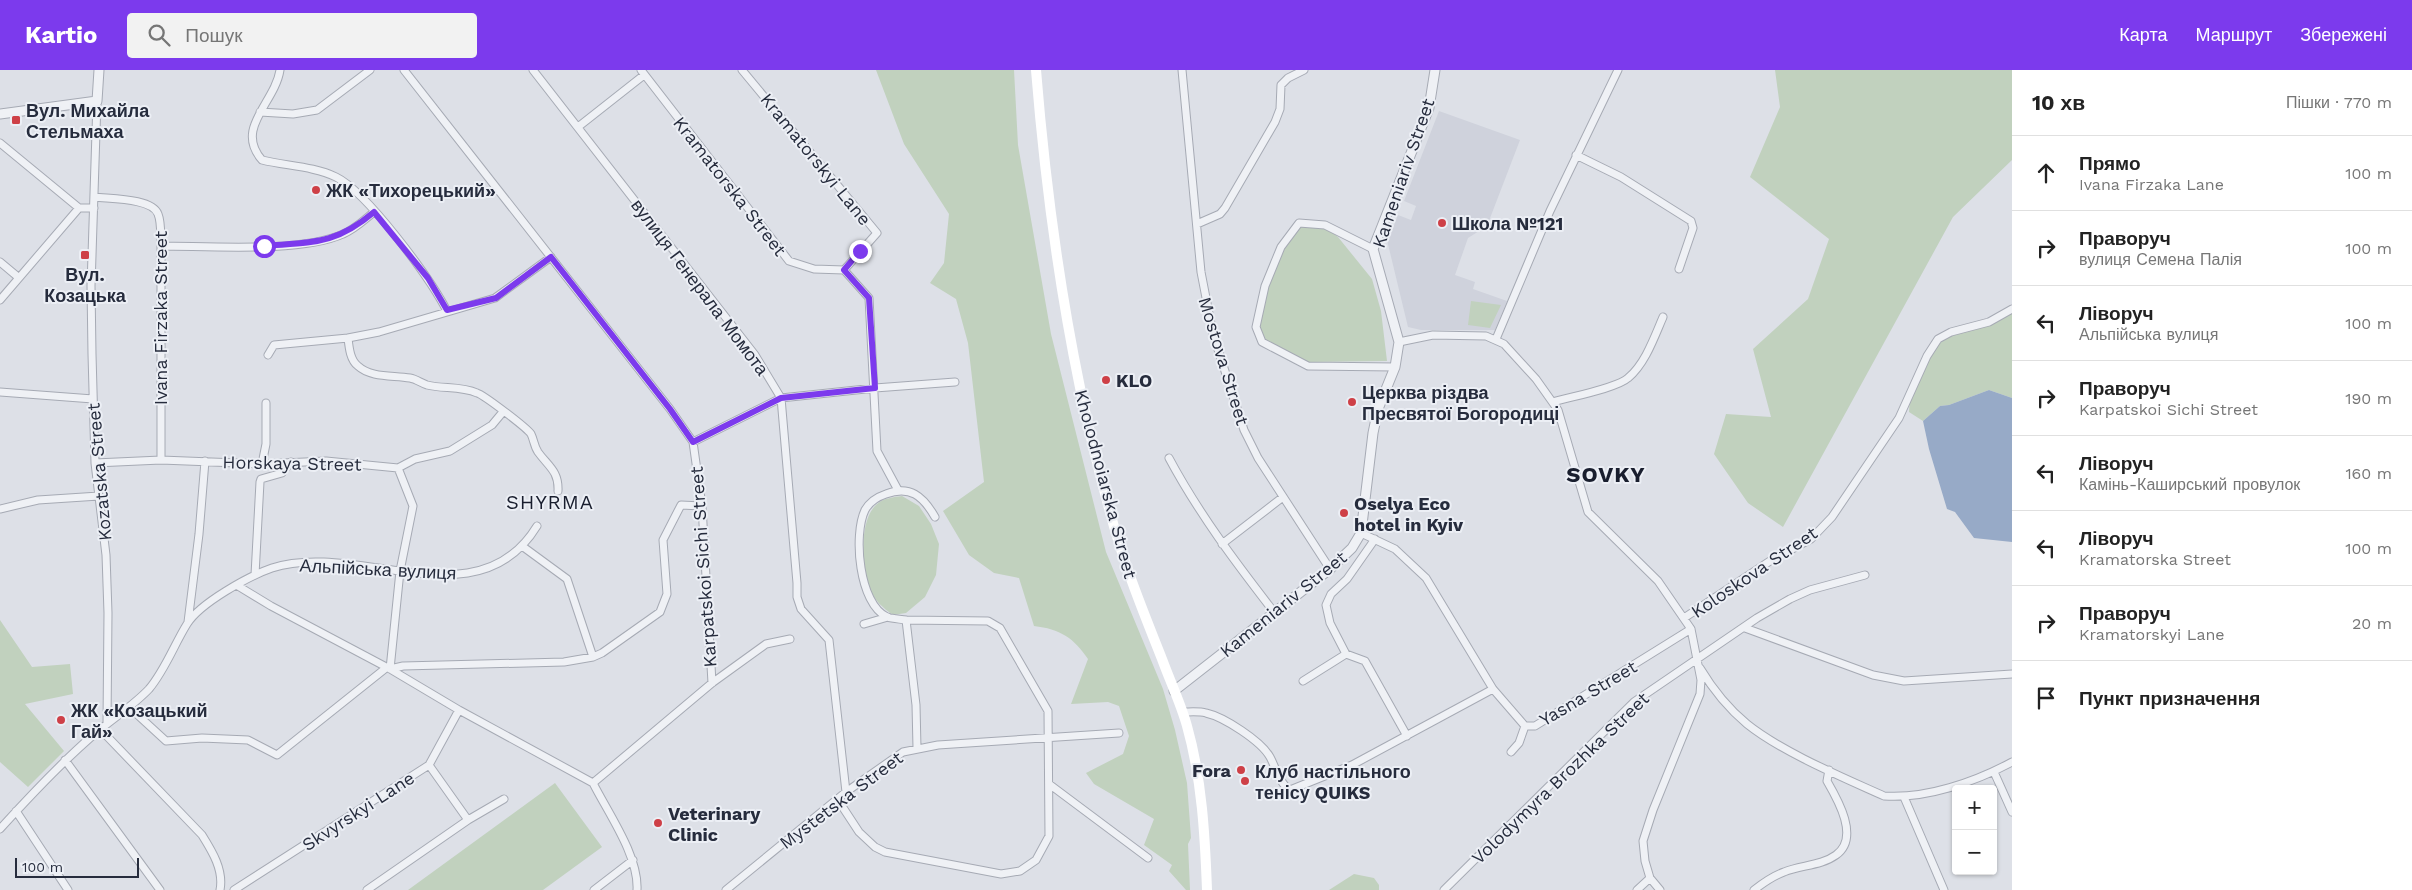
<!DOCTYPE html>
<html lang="uk">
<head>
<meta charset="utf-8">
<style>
  :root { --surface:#fff; --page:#f2f2f2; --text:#222; --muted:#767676; --line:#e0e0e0; --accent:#7c3aed }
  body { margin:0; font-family:"Work Sans",sans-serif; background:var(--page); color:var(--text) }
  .controls { position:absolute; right:15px; bottom:15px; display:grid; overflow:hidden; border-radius:5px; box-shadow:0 1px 4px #0004 }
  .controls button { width:45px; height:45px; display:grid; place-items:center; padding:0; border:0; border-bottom:1px solid var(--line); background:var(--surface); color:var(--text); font:25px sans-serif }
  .scale { position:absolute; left:15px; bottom:12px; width:124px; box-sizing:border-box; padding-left:5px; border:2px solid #262c3d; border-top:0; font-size:14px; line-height:18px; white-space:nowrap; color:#262c3d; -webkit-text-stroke:4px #eceff5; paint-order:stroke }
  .stop { position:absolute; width:15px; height:15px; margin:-11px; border:4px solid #7c3aed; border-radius:50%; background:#fff }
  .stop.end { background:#7c3aed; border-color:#fff; box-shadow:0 1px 5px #0008 }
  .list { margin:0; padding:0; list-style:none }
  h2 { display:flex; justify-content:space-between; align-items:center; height:65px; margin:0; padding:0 20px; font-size:21px }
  h2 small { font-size:16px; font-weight:400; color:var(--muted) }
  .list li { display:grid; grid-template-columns:32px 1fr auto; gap:15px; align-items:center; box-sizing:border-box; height:75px; padding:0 20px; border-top:1px solid var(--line) }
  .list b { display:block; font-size:19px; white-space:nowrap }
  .list p { margin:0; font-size:16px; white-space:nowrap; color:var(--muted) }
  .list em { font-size:16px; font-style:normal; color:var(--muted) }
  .icon { flex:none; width:28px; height:28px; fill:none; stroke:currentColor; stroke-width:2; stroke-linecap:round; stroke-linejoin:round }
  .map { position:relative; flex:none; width:2012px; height:820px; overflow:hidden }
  header { display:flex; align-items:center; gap:30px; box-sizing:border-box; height:70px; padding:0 25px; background:var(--accent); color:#fff }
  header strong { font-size:24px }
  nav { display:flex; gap:28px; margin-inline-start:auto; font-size:18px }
  .search { width:350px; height:45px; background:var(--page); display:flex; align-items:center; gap:12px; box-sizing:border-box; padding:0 18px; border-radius:5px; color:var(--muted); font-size:19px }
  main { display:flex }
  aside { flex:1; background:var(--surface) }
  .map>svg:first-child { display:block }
  .built { fill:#cfd2dc }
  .green { fill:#c1d1be }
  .water { fill:#97aac7 }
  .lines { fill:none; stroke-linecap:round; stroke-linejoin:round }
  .minor-casing { stroke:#a6aab4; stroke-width:9 }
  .tertiary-casing { stroke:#a6aab4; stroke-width:11 }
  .minor { stroke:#eff1f5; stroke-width:7 }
  .tertiary { stroke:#eff1f5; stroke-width:9 }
  .secondary { stroke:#fff; stroke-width:10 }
  .route { stroke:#7c3aed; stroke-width:6 }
  .poi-dot { fill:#ce4047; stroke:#eceff5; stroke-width:2 }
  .labels { text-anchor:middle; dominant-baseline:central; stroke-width:4; stroke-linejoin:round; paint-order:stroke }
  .poi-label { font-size:18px; font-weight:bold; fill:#262c3d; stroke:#eceff5; text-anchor:start }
  .street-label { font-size:18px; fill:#262c3d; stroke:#eceff5 }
  .quarter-label { font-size:20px; letter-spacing:1px; fill:#191e2e; stroke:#eceff5 }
  .district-label { font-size:22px; font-weight:bold; letter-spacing:1px; fill:#191e2e; stroke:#eceff5 }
</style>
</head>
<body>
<header>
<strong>Kartio</strong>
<div class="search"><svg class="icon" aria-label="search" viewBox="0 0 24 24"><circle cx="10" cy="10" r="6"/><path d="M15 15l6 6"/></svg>Пошук</div>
<nav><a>Карта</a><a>Маршрут</a><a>Збережені</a></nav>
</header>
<main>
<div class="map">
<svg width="2012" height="820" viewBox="0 0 2012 820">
  <rect width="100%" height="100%" fill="#dde0e7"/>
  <path class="built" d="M 1439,41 L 1520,70 L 1487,156 L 1468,168 L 1455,205 L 1475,212 L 1473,219 L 1507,231 L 1495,260 L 1421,260 L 1408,257 L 1386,166 L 1391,163 L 1398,145 L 1411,150 L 1416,136 L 1404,131 Z"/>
  <path class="green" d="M 876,0 L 1014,0 L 1018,75 L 1051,264 L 1106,482 L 1163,619 L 1175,660 L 1187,713 L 1191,768 L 1188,774 L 1190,820 L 1186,820 L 1169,801 L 1172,795 L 1144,775 L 1154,749 L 1094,714 L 1086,703 L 1123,684 L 1129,666 L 1119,636 L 1108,632 L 1071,634 L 1088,589 C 1074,568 1060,559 1034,556 L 1019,508 L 994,503 L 969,485 L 943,441 L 984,412 L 968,273 L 956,229 L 930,213 L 944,193 L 949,144 L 904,74 Z
    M 1775,0 L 2012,0 L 2012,90 L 1953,147 L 1783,457 L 1748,433 L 1714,384 L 1726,344 L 1771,347 L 1753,279 L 1808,229 L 1829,169 L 1750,107 L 1780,37 Z
    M 1299,155 L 1325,157 L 1338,167 L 1372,209 L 1381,241 L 1387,291 L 1308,292 L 1264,269 L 1258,258 C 1267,217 1274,189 1299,155 Z
    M 1471,231 L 1501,235 L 1490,258 L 1468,255 Z
    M 2012,239 L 2012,328 L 1989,320 L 1949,335 L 1940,336 L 1923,351 L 1909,342 L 1910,324 L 1938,269 L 1989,252 Z
    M 902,426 L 919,436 L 931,454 L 939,474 L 936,505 L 925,527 L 906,543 L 893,545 C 883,538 875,531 870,519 C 862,499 858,450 877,434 C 884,428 894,427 902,426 Z
    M 0,550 L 32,597 L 70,594 L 73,624 L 25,634 L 64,681 L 28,717 L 0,692 Z
    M 555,713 L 602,777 L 543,820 L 408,820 Z
    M 1354,804 L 1374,808 L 1379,815 L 1379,820 L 1329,820 Z"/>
  <path class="water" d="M 1989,320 L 2012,328 L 2012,472 L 1974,468 L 1955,442 L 1947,439 L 1929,379 L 1923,351 L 1940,336 L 1949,335 Z"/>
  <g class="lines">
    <defs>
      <path id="minor" d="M 280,0 C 275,33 234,58 262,90 C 286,96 313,96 336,107 C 367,122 430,208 447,241
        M 404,0 L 670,339 L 693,372 L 702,436 L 712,613
        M 533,0 L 755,285 L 781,328 L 797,513 L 797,527 L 801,539 L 829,570 L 846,722
        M 641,0 L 789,191 L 814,199 L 844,200 L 869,228 L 877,381 L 898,420
        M 742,0 L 877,163 L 844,200
        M 1182,0 L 1201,202 L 1213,264 L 1244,360 L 1258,388 L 1330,499
        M 97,31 L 91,216 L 92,284 L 95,393 L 106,485 L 108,543 L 107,653
        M 260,42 L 293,44 L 317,40 L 370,0
        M 578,57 L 644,5
        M 0,73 L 79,138 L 94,138
        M 1576,85 L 1621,107 L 1691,151 L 1693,158 L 1679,199
        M 95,127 C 109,129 152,128 158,144 C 162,154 160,166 161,176 L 161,390
        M 1197,154 L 1220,144 L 1225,138 L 1275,52 L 1280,39 L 1281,15 L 1288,8 L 1304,0
        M 161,176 C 208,176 301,183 343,164 C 355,159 364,150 374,142
        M 1373,179 L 1325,155 L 1299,153 L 1281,177 L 1265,216 L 1256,257 L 1262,272 L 1308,296 L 1395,297
        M 551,187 L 495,228 L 379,262 L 348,268 C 349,277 350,290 358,296 C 371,308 393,305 410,308 C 416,309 421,313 427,315 C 443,319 461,316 477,323 C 484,325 527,358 531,364 C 534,370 534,376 538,382 C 548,396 559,401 558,421
        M 0,192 L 18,207
        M 0,230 L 79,138
        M 1496,269 L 1550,141 L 1618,0
        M 1399,272 L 1433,265 L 1486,266 L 1504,274 L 1536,309 L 1558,340 L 1588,442 L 1658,511 L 1691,559 L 1701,610 L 1700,624 L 1653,740 L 1643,771 L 1645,791 L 1650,808 L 1660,820
        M 268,285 L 274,275 L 348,268
        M 0,322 L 93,329
        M 1553,332 C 1570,327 1617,318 1628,308 C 1645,294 1654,268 1663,247
        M 693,372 L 781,328 L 875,318 L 955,312
        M 1169,388 C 1199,444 1236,493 1274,542
        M 95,393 L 161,390 L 262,394 L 326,391 L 398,398 L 415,389 L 450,381 L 492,355 L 502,343
        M 262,394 L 266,374 L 266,333
        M 398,398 L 413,436 L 400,501 L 390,599 L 403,596 L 564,592 L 593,587 L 602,583 L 660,542 L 667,524 L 663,470 L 681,435 L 702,436
        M 0,439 L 38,430 L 99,426
        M 1361,463 L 1395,479 L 1426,508 L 1493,619 L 1525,656 L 1535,656 L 1691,559
        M 1375,469 L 1347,509 L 1331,524 L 1326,535 L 1330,553 L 1346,584 L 1365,591 L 1407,666
        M 1222,474 L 1283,427
        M 522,476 L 567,509 L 593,587
        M 255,505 L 260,412 L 261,409 L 282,403 L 291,392
        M 238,516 L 271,536 L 390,599 L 459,640 L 593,713
        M 1684,548 L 1770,491 L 1811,469 L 1832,447 L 1899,348 L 1927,286 L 1938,269 L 1951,262 L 1989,252 L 2012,239
        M 188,552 L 199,464 L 205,391
        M 864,554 L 888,547
        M 1745,558 L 1873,605 L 1904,611 L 2012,604
        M 1700,598 C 1712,618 1729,639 1747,654 C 1782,682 1842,707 1884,726 C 1926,729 1975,712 2012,692
        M 1303,611 L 1346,584
        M 129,637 L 166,671 L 202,668 L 248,670 L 277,685 L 386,598
        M 1183,642 C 1190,642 1199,641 1206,643 C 1224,647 1261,671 1270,687 C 1276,698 1279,713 1290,720 L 1352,695 L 1493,619
        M 100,659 L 202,765 C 212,781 224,800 220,820
        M 917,678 L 916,635 L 906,550 C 901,549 893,549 887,547 C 859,534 853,465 865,440 C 870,431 877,427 886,424 C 910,415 923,426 935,447
        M 1511,682 L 1519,673 L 1525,656
        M 65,690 L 160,820
        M 429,695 L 468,750
        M 1994,702 L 2012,742
        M 593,713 L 712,613 L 766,574 L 790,569
        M 593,713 C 608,743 639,786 637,820
        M 1049,714 L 1148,788
        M 1904,727 L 1944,820
        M 838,730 L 859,762 L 875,777 L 885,782 L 1001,804 L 1020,801 L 1036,790 L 1049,766 L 1048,641 L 1000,558 L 988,551 L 906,550
        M 16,741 L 68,820
        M 0,759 C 29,727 58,696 91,667 C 109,651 132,637 149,619 C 165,600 174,575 187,554 C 200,533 249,506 272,498 C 357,470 478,553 537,456
        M 234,820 L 429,695 L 459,640
        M 367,820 L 468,750 L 504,729
        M 594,820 L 633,790
        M 726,820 L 846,722 L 903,682 L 938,675 L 1119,663
        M 1444,820 L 1634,632 L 1757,548 L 1790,529 L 1810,520 L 1865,505
        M 1637,820 L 1650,808
        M 1754,820 C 1763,813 1773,806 1784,802 C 1800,795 1821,796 1836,785 C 1860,768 1838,730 1827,711 L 1829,700"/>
      <path id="tertiary" d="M 0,44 L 97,31 L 99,0
        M 1174,621 L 1330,499 L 1352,478 L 1361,463 L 1373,363 L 1378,339 L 1395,297 L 1399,272 L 1373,179 L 1429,38 L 1435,0"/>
    </defs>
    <use href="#minor" class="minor-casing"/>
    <use href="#tertiary" class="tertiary-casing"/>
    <use href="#minor" class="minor"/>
    <use href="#tertiary" class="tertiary"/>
    <path class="secondary" d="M 1036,0 C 1048,149 1070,298 1110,442 C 1123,492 1143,541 1162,589 C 1170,611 1181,634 1187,656 C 1202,709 1205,766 1207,820"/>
  </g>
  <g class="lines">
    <path class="route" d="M 264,176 C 313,172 335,175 374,142 L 428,208 L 447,240 L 496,228 L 551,187 L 670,339 L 693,372 L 781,328 L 875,318 L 869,228 L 844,200 L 860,181"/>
  </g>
  <g class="poi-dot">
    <rect x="11" y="45" width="10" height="10" rx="2.5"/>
    <circle cx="316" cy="120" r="5"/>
    <circle cx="1442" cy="153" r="5"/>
    <rect x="80" y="180" width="10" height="10" rx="2.5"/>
    <circle cx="1106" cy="310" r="5"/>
    <circle cx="1352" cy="332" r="5"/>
    <circle cx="1344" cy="443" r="5"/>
    <circle cx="61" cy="650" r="5"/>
    <circle cx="1241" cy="700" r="5"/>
    <circle cx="1245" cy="711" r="5"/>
    <circle cx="658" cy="753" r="5"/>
  </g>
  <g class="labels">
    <g class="poi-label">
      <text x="26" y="40">Вул. Михайла<tspan x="26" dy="21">Стельмаха</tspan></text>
      <text x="326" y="120">ЖК «Тихорецький»</text>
      <text x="1452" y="153">Школа №121</text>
      <text x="85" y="204" text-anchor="middle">Вул.<tspan x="85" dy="21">Козацька</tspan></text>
      <text x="1116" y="310">KLO</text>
      <text x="1362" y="322">Церква різдва<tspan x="1362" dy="21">Пресвятої Богородиці</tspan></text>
      <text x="1354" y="433">Oselya Eco<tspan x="1354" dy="21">hotel in Kyiv</tspan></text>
      <text x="71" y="640">ЖК «Козацький<tspan x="71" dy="21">Гай»</tspan></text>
      <text x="1231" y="700" text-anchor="end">Fora</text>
      <text x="1255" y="701">Клуб настільного<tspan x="1255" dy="21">тенісу QUIKS</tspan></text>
      <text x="668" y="743">Veterinary<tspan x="668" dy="21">Clinic</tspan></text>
    </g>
    <g class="street-label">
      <text transform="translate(816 89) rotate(51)">Kramatorskyi Lane</text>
      <text transform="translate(1403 103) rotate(-71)">Kameniariv Street</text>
      <text transform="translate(730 116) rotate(52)">Kramatorska Street</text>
      <text transform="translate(700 217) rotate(53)">вулиця Генерала Момота</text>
      <text transform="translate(160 248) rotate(-90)">Ivana Firzaka Street</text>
      <text transform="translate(1224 291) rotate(73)">Mostova Street</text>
      <text transform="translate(292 393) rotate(1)">Horskaya Street</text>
      <text transform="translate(99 402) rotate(-95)">Kozatska Street</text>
      <text transform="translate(1106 414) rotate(75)">Kholodnoiarska Street</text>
      <text transform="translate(703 497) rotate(-94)">Karpatskoi Sichi Street</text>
      <text transform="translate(378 499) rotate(3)">Альпійська вулиця</text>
      <text transform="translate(1754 502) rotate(-34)">Koloskova Street</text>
      <text transform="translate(1283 534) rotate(-39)">Kameniariv Street</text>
      <text transform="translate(1588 623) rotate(-31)">Yasna Street</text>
      <text transform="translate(1560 708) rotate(-44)">Volodymyra Brozhka Street</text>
      <text transform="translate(841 730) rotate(-37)">Mystetska Street</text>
      <text transform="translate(358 741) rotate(-33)">Skvyrskyi Lane</text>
    </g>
    <g class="quarter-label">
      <text x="550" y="432">SHYRMA</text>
    </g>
    <g class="district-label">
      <text x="1606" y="404">SOVKY</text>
    </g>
  </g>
</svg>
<div class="controls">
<button>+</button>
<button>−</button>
</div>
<div class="scale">100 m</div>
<div class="stop" style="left:264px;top:176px"></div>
<div class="stop end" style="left:860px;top:181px"></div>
</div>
<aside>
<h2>10 хв<small>Пішки · 770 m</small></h2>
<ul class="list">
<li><svg class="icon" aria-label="ahead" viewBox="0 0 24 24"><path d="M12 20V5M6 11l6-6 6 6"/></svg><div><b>Прямо</b><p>Ivana Firzaka Lane</p></div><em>100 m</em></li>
<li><svg class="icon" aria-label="right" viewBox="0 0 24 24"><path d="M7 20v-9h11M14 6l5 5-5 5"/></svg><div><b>Праворуч</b><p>вулиця Семена Палія</p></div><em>100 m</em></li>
<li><svg class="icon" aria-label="left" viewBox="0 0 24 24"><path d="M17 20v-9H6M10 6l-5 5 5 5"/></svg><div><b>Ліворуч</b><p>Альпійська вулиця</p></div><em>100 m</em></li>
<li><svg class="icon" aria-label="right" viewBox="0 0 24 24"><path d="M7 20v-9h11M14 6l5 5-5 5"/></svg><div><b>Праворуч</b><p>Karpatskoi Sichi Street</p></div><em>190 m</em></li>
<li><svg class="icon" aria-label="left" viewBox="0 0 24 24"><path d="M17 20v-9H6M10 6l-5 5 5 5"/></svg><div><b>Ліворуч</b><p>Камінь-Каширський провулок</p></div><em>160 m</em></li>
<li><svg class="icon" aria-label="left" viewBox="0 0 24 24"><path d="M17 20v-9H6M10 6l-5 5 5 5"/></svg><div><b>Ліворуч</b><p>Kramatorska Street</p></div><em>100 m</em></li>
<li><svg class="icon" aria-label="right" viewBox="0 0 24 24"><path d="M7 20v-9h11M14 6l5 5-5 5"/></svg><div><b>Праворуч</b><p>Kramatorskyi Lane</p></div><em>20 m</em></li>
<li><svg class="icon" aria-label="arrive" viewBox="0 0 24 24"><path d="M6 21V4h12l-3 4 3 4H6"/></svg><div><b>Пункт призначення</b></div></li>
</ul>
</aside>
</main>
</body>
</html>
